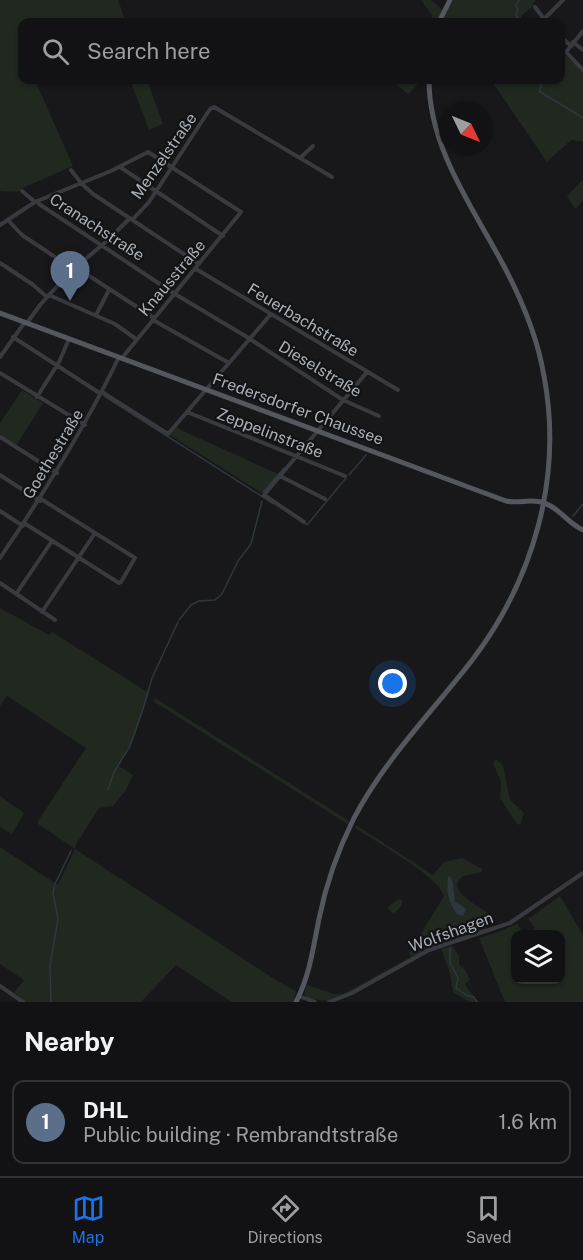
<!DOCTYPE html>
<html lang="en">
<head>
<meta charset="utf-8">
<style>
  :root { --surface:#121214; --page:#1f2022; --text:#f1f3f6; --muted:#9c9ea0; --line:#313234; --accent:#1a73e8 }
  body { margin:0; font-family:"Public Sans",sans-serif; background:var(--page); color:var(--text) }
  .controls { position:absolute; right:18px; bottom:18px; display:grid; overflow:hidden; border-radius:12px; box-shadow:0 2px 4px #0004 }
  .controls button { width:54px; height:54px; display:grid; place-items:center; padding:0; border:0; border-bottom:2px solid var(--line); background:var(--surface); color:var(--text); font:30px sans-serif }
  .compass { position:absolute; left:439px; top:102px; width:54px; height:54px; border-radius:50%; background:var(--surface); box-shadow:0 2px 4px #0004; rotate:133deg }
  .you { position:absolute; left:393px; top:684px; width:21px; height:21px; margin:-15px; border:4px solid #fff; border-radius:50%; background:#1a73e8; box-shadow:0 0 0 9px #1a73e833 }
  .badge { display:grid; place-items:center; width:39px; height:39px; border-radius:50%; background:var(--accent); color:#fff; font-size:20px; font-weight:700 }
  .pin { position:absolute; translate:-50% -50px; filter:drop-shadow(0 2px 3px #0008) }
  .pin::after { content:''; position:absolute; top:32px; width:21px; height:18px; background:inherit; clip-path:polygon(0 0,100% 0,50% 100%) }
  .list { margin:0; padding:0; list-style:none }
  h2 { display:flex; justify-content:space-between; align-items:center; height:78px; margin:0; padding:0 24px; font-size:26px }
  h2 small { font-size:20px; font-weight:400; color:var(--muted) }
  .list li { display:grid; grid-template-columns:39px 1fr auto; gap:18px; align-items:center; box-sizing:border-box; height:84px; margin:0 12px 12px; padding:0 12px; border:2px solid var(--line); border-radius:12px }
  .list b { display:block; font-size:22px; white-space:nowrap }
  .list p { margin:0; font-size:20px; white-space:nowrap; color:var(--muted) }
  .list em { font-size:20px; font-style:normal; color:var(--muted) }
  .icon { flex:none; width:33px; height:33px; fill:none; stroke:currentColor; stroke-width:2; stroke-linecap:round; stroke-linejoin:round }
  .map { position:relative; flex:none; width:583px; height:1002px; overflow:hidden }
  .search { position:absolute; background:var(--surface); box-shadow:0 2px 4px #0004; left:18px; right:18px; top:18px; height:66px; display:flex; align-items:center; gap:15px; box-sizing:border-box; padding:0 21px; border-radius:12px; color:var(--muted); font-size:22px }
  .sheet { height:174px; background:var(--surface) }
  nav { display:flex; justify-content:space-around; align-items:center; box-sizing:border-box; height:84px; border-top:2px solid var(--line); background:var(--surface); font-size:16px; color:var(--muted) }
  nav a { display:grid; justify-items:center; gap:3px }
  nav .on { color:var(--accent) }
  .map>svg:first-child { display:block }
  .green { fill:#202820; fill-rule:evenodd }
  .water { fill:#2e373e }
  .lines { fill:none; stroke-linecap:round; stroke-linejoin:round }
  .stream { stroke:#2e373e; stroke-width:1.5 }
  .minor { stroke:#393a3f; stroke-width:4 }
  .major { stroke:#55575e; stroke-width:5 }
  .labels { text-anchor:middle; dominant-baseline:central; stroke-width:4.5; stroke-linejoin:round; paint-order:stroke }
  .street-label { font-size:16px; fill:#aab0b9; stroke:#131315 }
</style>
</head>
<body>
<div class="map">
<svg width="583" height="1002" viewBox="0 0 583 1002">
  <rect width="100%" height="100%" fill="#18181a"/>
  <path class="green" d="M 0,0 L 118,0 L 126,22 L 22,22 L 22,80 L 35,80 L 73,166 L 25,187 L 17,192 L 0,191 Z
    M 421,0 L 431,0 L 443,10 L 437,22 L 431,22 L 432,15 Z
    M 453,0 L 536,0 L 533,3 L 534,5 L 521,16 L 524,22 L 450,22 L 444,16 Z
    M 561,51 L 583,71 L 583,143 L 581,141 L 571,140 L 547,162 L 491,80 L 560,80 Z
    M 130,80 L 147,80 L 163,124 L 149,130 Z
    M 392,80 L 422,80 L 408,94 Z
    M 583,180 L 583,201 L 575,209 L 567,196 Z
    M 22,390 L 43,403 L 16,446 L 0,435 L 0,423 Z
    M 176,426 L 181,430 L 280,475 L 262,493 L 170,435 Z
    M 0,608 L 49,635 L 52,632 L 149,693 L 135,735 L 119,766 L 133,775 L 126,790 L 113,806 L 99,808 L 75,846 L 75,849 L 279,982 L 296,991 L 293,1002 L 232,1002 L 176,965 L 141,1002 L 22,1002 L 22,999 L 14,992 L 24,980 L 0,964 L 0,847 L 58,885 L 75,849 L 38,824 L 38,821 L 86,748 L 7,696 L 0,706 Z
    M 155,698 L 349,821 L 347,826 L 346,823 L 153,701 Z
    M 496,759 L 503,766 L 510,800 L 524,813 L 520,825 L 516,823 L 500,798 L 501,782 L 493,763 Z
    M 0,796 L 24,813 L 12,834 L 0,827 Z
    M 356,825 L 433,875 L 444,862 L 462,858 L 482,869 L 482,872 C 476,874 467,874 462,877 C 445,890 480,907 488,913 L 486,931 L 429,949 L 354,990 L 329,1001 L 309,999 L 304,994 L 307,985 L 334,994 L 343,994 L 411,957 L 409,953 L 444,896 C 440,877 373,840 355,828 ZM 448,881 L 453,883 L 455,902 L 463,906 L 466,910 L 451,905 L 447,886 Z
    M 560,896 L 583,935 L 583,1002 L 505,1002 L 479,938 L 496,933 L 517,924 L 524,934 L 516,934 L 516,980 L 560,980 L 560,934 L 533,934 L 531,931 L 535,928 L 528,919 Z
    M 398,899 L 402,900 L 402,905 L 394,914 L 387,908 Z
    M 452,946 L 459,956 L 459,964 L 465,970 L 470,980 L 465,984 L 466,986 L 478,1002 L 470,1002 L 453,992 L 450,973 L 441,949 Z"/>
  <path class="water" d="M 450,876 L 453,883 L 455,902 L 463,906 L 466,910 L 463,916 L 457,914 C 448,903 446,890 448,877 Z"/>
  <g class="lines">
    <path class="stream" d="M 519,0 L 516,6 L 518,9 L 516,15 L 520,22
      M 543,80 L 539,91 L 583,118
      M 104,396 L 274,504
      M 349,475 L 366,455
      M 263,492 L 284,468
      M 573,516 L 583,504
      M 304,523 L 307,525 L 346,478
      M 179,620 L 191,605 L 199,601 L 215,600 L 222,594 L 238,561 L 251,544 L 262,501
      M 108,790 L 114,772 L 130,746 L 143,709 L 152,678 L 178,622
      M 450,948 L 450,963 L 458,978 L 456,988 L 466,995 L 474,997 L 477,1002
      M 51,1002 L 50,966 L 58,919 L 53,893 L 55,884 L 71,851"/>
    <path class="minor" d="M 535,7 L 546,22
      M 543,20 L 563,0
      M 583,31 L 566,52 L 583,70
      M 560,36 L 570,45
      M 573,42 L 583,50
      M 300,158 L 313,146
      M 120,167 L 223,236
      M 71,170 L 81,183 L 93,194 L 199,264
      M 22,191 L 35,202
      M 37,201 L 39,204 L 175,294 L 247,337 L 343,400 L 379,416
      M 133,219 L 149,202 L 210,109 L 214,107 L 332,177
      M 8,220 L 22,235 L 70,267 L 73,270
      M 0,225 L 35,202 L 111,171 L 148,152 L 241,212 L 122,358
      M 0,263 L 32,284 L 47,297
      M 77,268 L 154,318
      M 196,269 L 398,390
      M 49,295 L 115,324 L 136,339
      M 96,315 L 109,290
      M 153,320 L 229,363
      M 27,323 L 40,305 L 69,273 L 108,240 L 130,218
      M 13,337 L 101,394
      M 0,357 L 25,322
      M 0,373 L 85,425
      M 102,392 L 168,434 L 271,314
      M 37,397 L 59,362 L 69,339
      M 187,412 L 345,476
      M 0,437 L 57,473
      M 0,475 L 40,501
      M 280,476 L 325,499
      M 0,511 L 23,526
      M 304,522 L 264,495 L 367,372
      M 24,523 L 119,583 L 121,582 L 135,558 L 41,499
      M 0,558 C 44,493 85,428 119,357
      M 0,583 L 55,620
      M 16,594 L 52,541
      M 42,612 L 95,533
      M 0,986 L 23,1002
      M 299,996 L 315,1002
      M 329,1002 L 352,993 L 429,950 L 510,923 L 583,873"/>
    <path class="major" d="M 439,22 L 450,0
      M 0,313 L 506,501 C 519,504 531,498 544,503 C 560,508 567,523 583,530
      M 296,1002 C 310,975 313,948 319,919 C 326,884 338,850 354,818 C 385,759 433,711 473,659 C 534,578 563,477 544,376 C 537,334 520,295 499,257 C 469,202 429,145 429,80"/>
  </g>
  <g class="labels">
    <g class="street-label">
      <text transform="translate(164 156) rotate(-55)">Menzelstraße</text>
      <text transform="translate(97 227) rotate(33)">Cranachstraße</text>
      <text transform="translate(172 278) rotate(-50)">Knausstraße</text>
      <text transform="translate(303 320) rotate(31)">Feuerbachstraße</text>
      <text transform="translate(320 369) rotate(31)">Dieselstraße</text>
      <text transform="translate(298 409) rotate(20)">Fredersdorfer Chaussee</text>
      <text transform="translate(270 433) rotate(21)">Zeppelinstraße</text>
      <text transform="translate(53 454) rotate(-59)">Goethestraße</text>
      <text transform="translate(451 932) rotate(-20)">Wolfshagen</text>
    </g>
  </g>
</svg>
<div class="controls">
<button><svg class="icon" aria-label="layers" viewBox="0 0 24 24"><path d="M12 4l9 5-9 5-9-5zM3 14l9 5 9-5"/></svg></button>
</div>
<svg class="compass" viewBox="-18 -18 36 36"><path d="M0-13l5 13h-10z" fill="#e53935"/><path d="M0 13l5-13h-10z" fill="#9c9ea0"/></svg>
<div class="you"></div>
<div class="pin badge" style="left:70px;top:301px;background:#5c6f8a">1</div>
<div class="search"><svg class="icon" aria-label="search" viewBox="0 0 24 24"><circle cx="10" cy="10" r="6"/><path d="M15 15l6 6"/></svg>Search here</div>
</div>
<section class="sheet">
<h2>Nearby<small></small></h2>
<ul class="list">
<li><span class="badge" style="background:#5c6f8a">1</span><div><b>DHL</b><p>Public building · Rembrandtstraße</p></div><em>1.6 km</em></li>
</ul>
</section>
<nav>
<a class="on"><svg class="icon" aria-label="map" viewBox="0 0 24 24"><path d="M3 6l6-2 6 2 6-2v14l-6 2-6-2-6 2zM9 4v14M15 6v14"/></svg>Map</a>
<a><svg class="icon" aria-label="directions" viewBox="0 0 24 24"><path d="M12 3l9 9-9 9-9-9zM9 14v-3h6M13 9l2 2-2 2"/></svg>Directions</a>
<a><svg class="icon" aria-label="saved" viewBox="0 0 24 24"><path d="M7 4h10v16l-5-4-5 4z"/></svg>Saved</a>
</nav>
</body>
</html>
